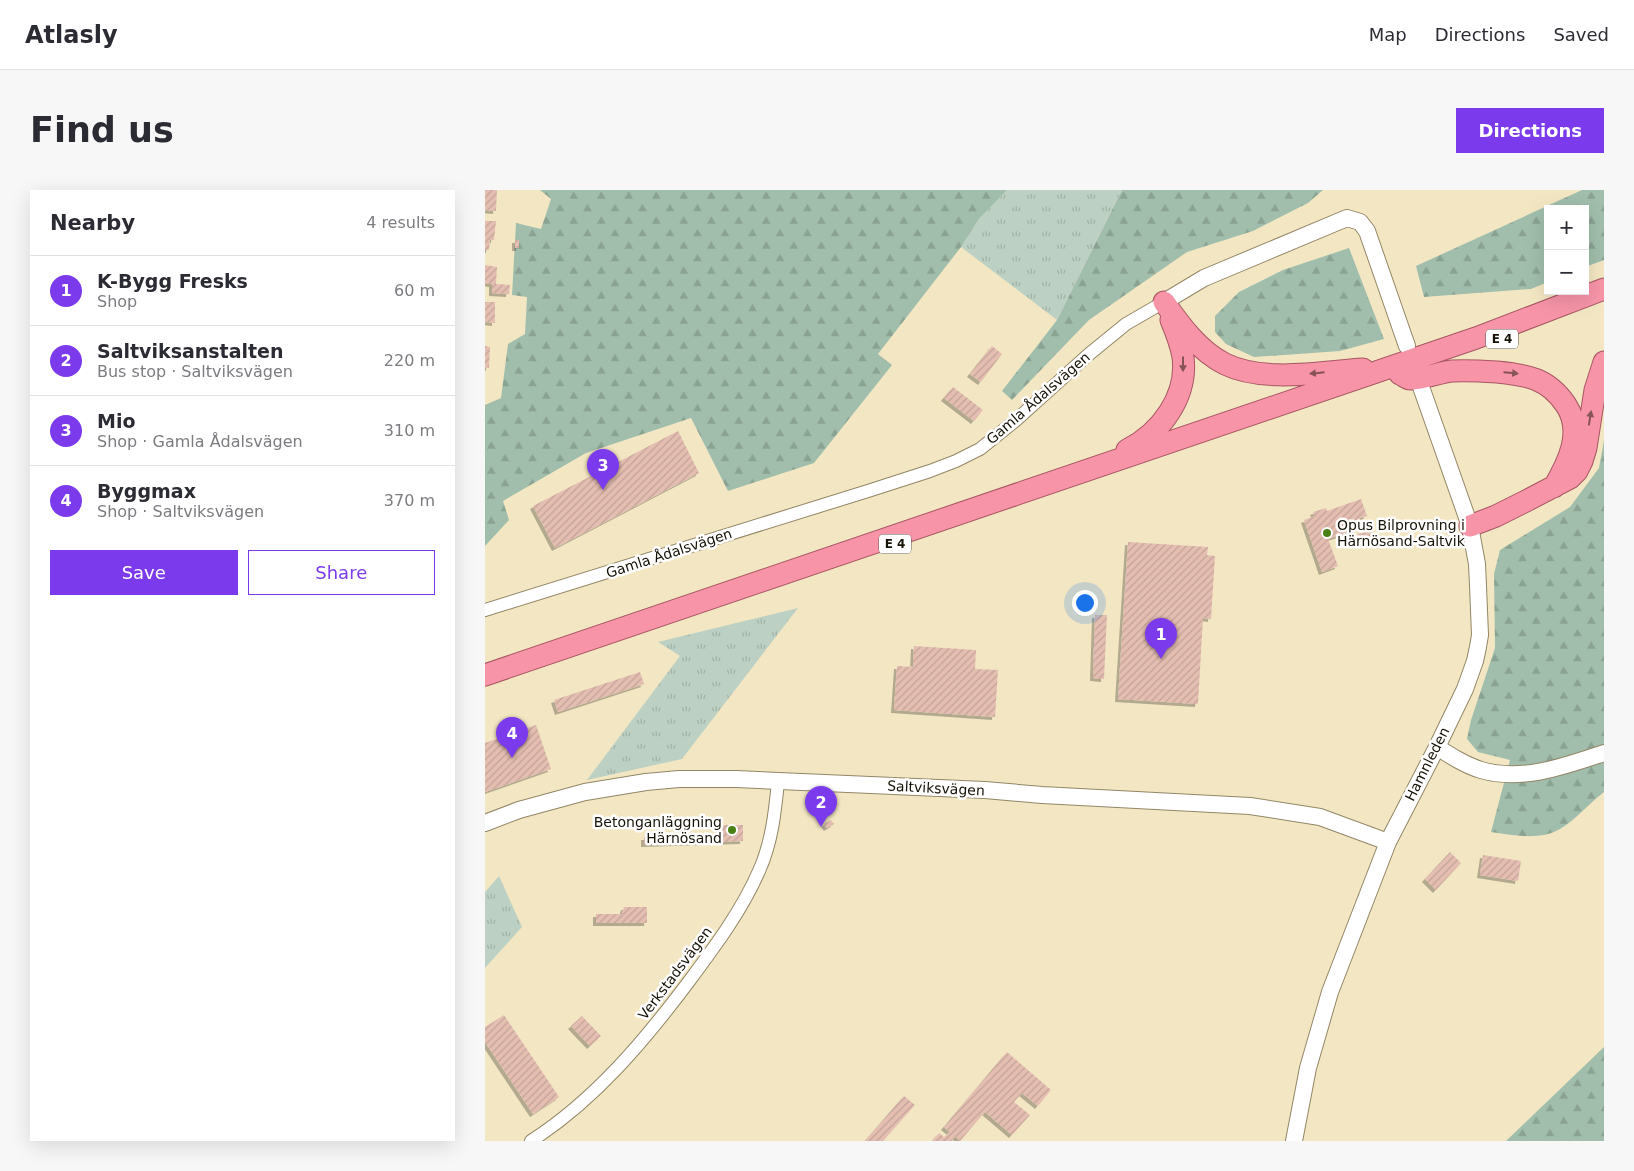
<!DOCTYPE html>
<html lang="en">
<head>
<meta charset="utf-8">
<style>
  :root { --surface:#fff; --page:#f7f7f7; --text:#2b2b33; --muted:#7c7c81; --line:#e1e1e2; --accent:#7c3aed }
  body { margin:0; font-family:"DejaVu Sans",sans-serif; background:var(--page); color:var(--text) }
  .controls { position:absolute; right:15px; top:15px; display:grid; overflow:hidden; border-radius:0px; box-shadow:0 5px 20px #0002 }
  .controls button { width:45px; height:45px; display:grid; place-items:center; padding:0; border:0; border-bottom:1px solid var(--line); background:var(--surface); color:var(--text); font:25px sans-serif }
  .you { position:absolute; left:599px; top:412px; width:18px; height:18px; margin:-12px; border:4px solid #fff; border-radius:50%; background:#1a73e8; box-shadow:0 0 0 8px #1a73e833 }
  .badge { display:grid; place-items:center; width:32px; height:32px; border-radius:50%; background:var(--accent); color:#fff; font-size:16px; font-weight:700 }
  .pin { position:absolute; translate:-50% -41px; filter:drop-shadow(0 1px 2px #0008) }
  .pin::after { content:''; position:absolute; top:26px; width:18px; height:15px; background:inherit; clip-path:polygon(0 0,100% 0,50% 100%) }
  .list { margin:0; padding:0; list-style:none }
  h2 { display:flex; justify-content:space-between; align-items:center; height:65px; margin:0; padding:0 20px; font-size:21px }
  h2 small { font-size:16px; font-weight:400; color:var(--muted) }
  .list li { display:grid; grid-template-columns:32px 1fr auto; gap:15px; align-items:center; box-sizing:border-box; height:70px; padding:0 20px; border-top:1px solid var(--line) }
  .list b { display:block; font-size:19px; white-space:nowrap }
  .list p { margin:0; font-size:16px; white-space:nowrap; color:var(--muted) }
  .list em { font-size:16px; font-style:normal; color:var(--muted) }
  .actions { display:flex; gap:10px; padding:15px 20px }
  .actions a { flex:1; padding:11px 0; border:1px solid var(--accent); border-radius:0px; text-align:center; font-size:18px; color:var(--accent) }
  .actions .main { background:var(--accent); color:#fff }
  .map { position:relative; flex:none; width:1119px; height:951px; overflow:hidden; border-radius:0px }
  header { display:flex; align-items:center; gap:30px; box-sizing:border-box; height:70px; padding:0 25px; background:var(--surface); border-bottom:1px solid var(--line) }
  header strong { font-size:24px }
  nav { display:flex; gap:28px; margin-inline-start:auto; font-size:18px }
  .intro { display:flex; align-items:center; justify-content:space-between; box-sizing:border-box; height:120px; padding:0 30px }
  h1 { margin:0; font-size:35px }
  .button { padding:12px 22px; border-radius:0px; background:var(--accent); color:#fff; font-size:18px; font-weight:700 }
  main { display:flex; gap:30px; padding:0 30px }
  aside { flex:1; background:var(--surface); border-radius:0px; box-shadow:0 5px 20px #0002 }
  .map>svg:first-child { display:block }
  .grass { fill:url(#grass-tufts) }
  .forest { fill:url(#forest-firs) }
  .building { fill:url(#building-hatch); filter:url(#shadow) }
  .lines { fill:none; stroke-linecap:round; stroke-linejoin:round }
  .minor-casing { stroke:#928666; stroke-width:14 }
  .tertiary-casing { stroke:#928666; stroke-width:18 }
  .trunk-casing { stroke:#a75662; stroke-width:23 }
  .minor { stroke:#fff; stroke-width:12 }
  .tertiary { stroke:#fff; stroke-width:16 }
  .trunk { stroke:#f794a8; stroke-width:21 }
  .oneway { fill:#865357 }
  .poi-dot { fill:#4b8015; stroke:#fff; stroke-width:2 }
  .labels { text-anchor:middle; dominant-baseline:central; stroke-width:5; stroke-linejoin:round; paint-order:stroke }
  .shield { fill:#fff; stroke:#5c5951; stroke-width:1 }
  .shield-label { font-size:12px; font-weight:bold; fill:#161206 }
  .street-label { font-size:14px; fill:#161206; stroke:#fff }
  .poi-label { font-size:14px; fill:#161206; stroke:#fff; text-anchor:start }
</style>
</head>
<body>
<header>
<strong>Atlasly</strong>
<nav><a>Map</a><a>Directions</a><a>Saved</a></nav>
</header>
<div class="intro"><h1>Find us</h1><a class="button">Directions</a></div>
<main>
<aside>
<h2>Nearby<small>4 results</small></h2>
<ul class="list">
<li><span class="badge">1</span><div><b>K-Bygg Fresks</b><p>Shop</p></div><em>60 m</em></li>
<li><span class="badge">2</span><div><b>Saltviksanstalten</b><p>Bus stop · Saltviksvägen</p></div><em>220 m</em></li>
<li><span class="badge">3</span><div><b>Mio</b><p>Shop · Gamla Ådalsvägen</p></div><em>310 m</em></li>
<li><span class="badge">4</span><div><b>Byggmax</b><p>Shop · Saltviksvägen</p></div><em>370 m</em></li>
</ul>
<div class="actions"><a class="main">Save</a><a>Share</a></div>
</aside>
<div class="map">
<svg width="1119" height="951" viewBox="0 0 1119 951">
  <defs>
    <pattern id="grass-tufts" width="24" height="20" patternUnits="userSpaceOnUse" patternTransform="scale(1.25)"><rect width="24" height="20" fill="#bcd1c3"/><path d="M3 7l-1-3M5 7V3M7 7l1-3M15 17l-1-3M17 17v-4M19 17l1-3" fill="none" stroke="#a1b2a6"/></pattern>
    <pattern id="forest-firs" width="22" height="20" patternUnits="userSpaceOnUse" patternTransform="scale(1.25)"><rect width="22" height="20" fill="#a1beac"/><path d="M5 1l3.5 6h-7zM16 11l3.5 6h-7z" fill="#8aa292"/></pattern>
    <pattern id="building-hatch" width="6" height="6" patternUnits="userSpaceOnUse" patternTransform="scale(1.25)"><rect width="6" height="6" fill="#e5beb2"/><path d="M-1 1l2-2M0 6l6-6M5 7l2-2" fill="none" stroke="#c4a298"/></pattern>
    <filter id="shadow"><feDropShadow dx="-3" dy="3" stdDeviation="0" flood-color="#0004"/></filter>
  </defs>
  <rect width="100%" height="100%" fill="#f3e7c3"/>
  <path class="grass" d="M 522,0 L 637,0 L 572,130 L 476,57 L 494,29 Z
    M 313,418 L 197,569 L 102,590 L 195,466 L 173,452 Z
    M 14,686 L 37,737 L 0,778 L 0,702 Z"/>
  <path class="forest" d="M 55,0 L 522,0 L 494,29 L 476,57 L 393,164 L 407,175 L 329,273 L 243,301 L 206,228 L 101,263 L 18,311 L 24,330 L 0,356 L 0,215 L 16,208 L 23,154 L 40,144 L 42,107 L 27,105 L 31,33 L 56,39 L 66,9 Z
    M 637,0 L 838,0 L 823,13 L 768,41 L 702,62 L 604,130 L 527,210 L 517,201 L 572,130 Z
    M 1097,0 L 1119,0 L 1119,70 L 1100,77 L 1100,19 L 1063,19 L 1063,92 L 1046,99 L 939,107 L 931,76 Z
    M 864,58 L 899,149 L 855,161 L 769,167 L 741,154 L 730,142 L 730,126 L 754,102 L 798,80 Z
    M 1119,250 L 1119,602 C 1104,613 1091,630 1075,639 C 1054,651 1028,645 1006,642 L 1025,570 L 993,562 L 982,549 L 986,530 L 1010,458 L 1009,384 L 1015,360 L 1085,317 L 1114,278 Z
    M 1119,857 L 1119,951 L 1021,951 Z"/>
  <path class="building" d="M 0,0 L 12,0 L 11,21 L 0,20 Z
    M 0,31 L 11,31 L 9,50 L 5,50 L 4,60 L 0,60 Z
    M 30,50 L 34,50 L 34,58 L 30,58 Z
    M 0,75 L 12,77 L 11,94 L 25,95 L 24,104 L 7,103 L 7,94 L 0,93 Z
    M 0,112 L 10,112 L 10,133 L 0,132 Z
    M 0,156 L 5,157 L 4,178 L 0,177 Z
    M 507,156 L 517,164 L 496,192 L 485,184 Z
    M 468,197 L 498,220 L 489,231 L 459,208 Z
    M 193,241 L 214,283 L 70,358 L 48,316 Z
    M 876,309 L 882,326 L 874,328 L 878,337 L 843,349 L 853,376 L 837,382 L 819,330 L 830,326 L 828,322 L 841,318 L 842,321 Z
    M 886,340 L 889,349 L 875,353 L 872,344 Z
    M 643,352 L 723,357 L 722,365 L 730,366 L 726,429 L 718,428 L 713,514 L 633,509 Z
    M 610,425 L 622,425 L 619,489 L 608,488 Z
    M 429,456 L 491,460 L 490,479 L 513,480 L 510,527 L 409,520 L 412,476 L 428,477 Z
    M 155,482 L 159,494 L 73,522 L 69,510 Z
    M 51,535 L 66,579 L 0,602 L 0,553 Z
    M 346,630 L 349,634 L 342,638 L 339,634 Z
    M 237,635 L 258,635 L 258,651 L 159,654 L 159,647 L 237,645 Z
    M 965,662 L 976,673 L 951,700 L 940,689 Z
    M 998,665 L 1036,671 L 1033,691 L 995,685 Z
    M 139,717 L 162,717 L 162,733 L 111,733 L 111,724 L 137,724 Z
    M 19,825 L 74,907 L 48,924 L 0,852 L 0,837 Z
    M 97,826 L 116,846 L 105,856 L 86,836 Z
    M 522,862 L 566,900 L 553,916 L 537,903 L 529,912 L 545,925 L 527,945 L 500,922 L 475,951 L 470,946 L 467,951 L 447,951 L 454,943 L 459,947 L 465,942 L 459,937 Z
    M 419,906 L 430,915 L 398,951 L 380,951 Z"/>
  <g class="lines">
    <defs>
      <path id="minor" d="M 0,420 L 383,301 L 445,281 L 471,271 L 495,259 L 530,231 L 603,165 L 641,134 L 679,112
        M 46,951 C 110,910 160,850 205,790 C 231,755 257,720 274,681 C 287,652 290,622 293,592"/>
      <path id="tertiary" d="M 679,112 L 719,88 L 862,28 L 875,32 L 882,41 L 922,156
        M 952,557 C 966,566 980,575 996,580 C 1037,592 1080,576 1119,563
        M 0,633 L 34,620 L 100,602 L 161,592 L 194,589 L 251,589 L 500,600 L 557,605 L 765,616 L 835,627 L 903,652
        M 809,951 L 823,878 L 845,802 L 903,652 L 952,557 L 980,499 L 990,471 L 993,457 L 995,445 L 993,396 L 992,374 L 985,336 L 935,194"/>
      <path id="trunk" d="M 679,112 C 695,135 714,161 740,174 C 779,193 836,182 878,179
        M 915,184 C 918,185 922,189 925,189 C 934,190 956,182 967,181 C 981,180 997,181 1012,182 C 1042,185 1063,188 1081,215 C 1099,242 1083,273 1069,297
        M 642,260 C 676,243 703,206 698,167 C 696,154 691,142 686,130
        M 985,336 L 1011,326 L 1041,311 L 1085,288 L 1092,281 L 1097,271 L 1101,258 L 1110,200 L 1119,172
        M 0,485 L 991,148 L 1119,99"/>
    </defs>
    <use href="#minor" class="minor-casing"/>
    <use href="#tertiary" class="tertiary-casing"/>
    <use href="#trunk" class="trunk-casing"/>
    <use href="#minor" class="minor"/>
    <use href="#tertiary" class="tertiary"/>
    <use href="#trunk" class="trunk"/>
  </g>
  <defs><path id="oneway-solid" d="M-6-.8H1V-3.2L6.5 0L1 3.2V.8H-6Z" transform="scale(1.25)"/></defs>
  <g class="oneway">
    <use href="#oneway-solid" transform="translate(698 174) rotate(90)"/>
    <use href="#oneway-solid" transform="translate(832 183) rotate(174)"/>
    <use href="#oneway-solid" transform="translate(1026 183) rotate(5)"/>
    <use href="#oneway-solid" transform="translate(1105 228) rotate(-81)"/>
  </g>
  <g class="poi-dot">
    <circle cx="842" cy="343" r="5"/>
    <circle cx="247" cy="640" r="5"/>
  </g>
  <g class="labels">
    <g class="shield">
      <rect x="1001" y="139.5" width="32" height="19" rx="4"/>
      <rect x="394" y="344.5" width="32" height="19" rx="4"/>
    </g>
    <g class="shield-label">
      <text x="1017" y="149">E 4</text>
      <text x="410" y="354">E 4</text>
    </g>
    <g class="street-label">
      <text transform="translate(553 208) rotate(-41)">Gamla Ådalsvägen</text>
      <text transform="translate(184 363) rotate(-18)">Gamla Ådalsvägen</text>
      <text transform="translate(942 574) rotate(-63)">Hamnleden</text>
      <text transform="translate(451 598) rotate(3)">Saltviksvägen</text>
      <text transform="translate(190 783) rotate(-53)">Verkstadsvägen</text>
    </g>
    <g class="poi-label">
      <text x="852" y="335">Opus Bilprovning i<tspan x="852" dy="16">Härnösand-Saltvik</tspan></text>
      <text x="237" y="632" text-anchor="end">Betonganläggning<tspan x="237" dy="16">Härnösand</tspan></text>
    </g>
  </g>
</svg>
<div class="controls">
<button>+</button>
<button>−</button>
</div>
<div class="you"></div>
<div class="pin badge" style="left:676px;top:469px">1</div>
<div class="pin badge" style="left:336px;top:637px">2</div>
<div class="pin badge" style="left:118px;top:300px">3</div>
<div class="pin badge" style="left:27px;top:568px">4</div>
</div>
</main>
</body>
</html>
